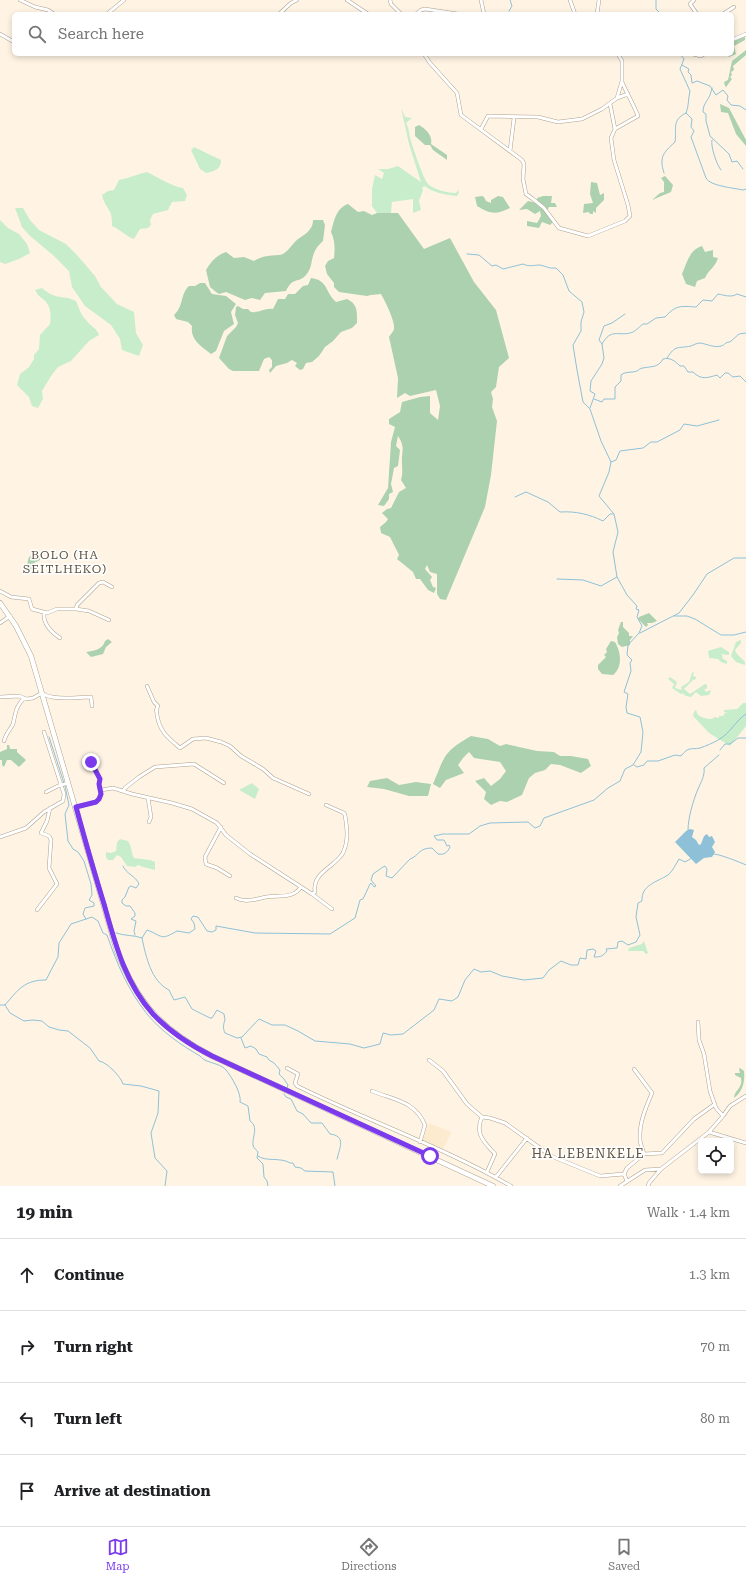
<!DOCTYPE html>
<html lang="en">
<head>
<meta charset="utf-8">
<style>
  :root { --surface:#fff; --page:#f6f6f6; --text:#202124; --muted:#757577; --line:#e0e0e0; --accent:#7c3aed }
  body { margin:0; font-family:"Roboto Serif",serif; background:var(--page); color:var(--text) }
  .controls { position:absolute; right:12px; bottom:12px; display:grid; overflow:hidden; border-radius:6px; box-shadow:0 2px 6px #0003 }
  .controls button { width:36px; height:36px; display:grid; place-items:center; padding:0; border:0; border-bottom:1px solid var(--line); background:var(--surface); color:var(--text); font:20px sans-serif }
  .stop { position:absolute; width:12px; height:12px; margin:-9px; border:3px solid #7c3aed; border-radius:50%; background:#fff }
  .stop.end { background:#7c3aed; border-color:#fff; box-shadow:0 1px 4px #0008 }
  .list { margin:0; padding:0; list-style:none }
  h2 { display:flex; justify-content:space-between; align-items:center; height:52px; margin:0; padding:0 16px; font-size:17px }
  h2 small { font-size:13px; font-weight:400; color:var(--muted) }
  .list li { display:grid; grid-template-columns:26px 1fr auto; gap:12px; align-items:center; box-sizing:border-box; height:72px; padding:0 16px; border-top:1px solid var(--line) }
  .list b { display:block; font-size:15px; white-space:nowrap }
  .list em { font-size:13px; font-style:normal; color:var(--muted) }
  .icon { flex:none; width:22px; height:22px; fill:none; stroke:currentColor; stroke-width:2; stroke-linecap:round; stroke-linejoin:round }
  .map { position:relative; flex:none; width:746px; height:1186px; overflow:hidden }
  .search { position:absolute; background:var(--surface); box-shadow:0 2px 6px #0003; left:12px; right:12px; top:12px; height:44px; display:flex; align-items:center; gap:10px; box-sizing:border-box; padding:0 14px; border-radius:6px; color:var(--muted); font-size:15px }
  .sheet { height:340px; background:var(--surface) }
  nav { display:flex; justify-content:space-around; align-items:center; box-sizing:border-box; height:56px; border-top:1px solid var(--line); background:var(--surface); font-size:11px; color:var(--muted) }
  nav a { display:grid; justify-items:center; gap:2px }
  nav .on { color:var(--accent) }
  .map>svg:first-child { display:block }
  .built { fill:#fcebcf }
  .green { fill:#c8edca }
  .forest { fill:#acd1ae }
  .water { fill:#8ec1d7 }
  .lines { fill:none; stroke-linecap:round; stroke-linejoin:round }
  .stream { stroke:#8ec1d7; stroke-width:1 }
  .street-casing { stroke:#ada18d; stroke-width:4 }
  .primary-casing { stroke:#ada18d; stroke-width:5.5 }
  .street { stroke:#fff; stroke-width:3 }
  .primary { stroke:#fff; stroke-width:4.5 }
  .route { stroke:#7c3aed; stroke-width:5 }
  .labels { text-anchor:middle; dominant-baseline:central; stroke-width:3; stroke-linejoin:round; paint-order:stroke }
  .neighbourhood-label { font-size:12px; letter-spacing:1px; fill:#5f5442; stroke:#fff }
  .quarter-label { font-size:13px; letter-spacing:1px; fill:#5f5442; stroke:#fff }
</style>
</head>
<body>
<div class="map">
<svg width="746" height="1186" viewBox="0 0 746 1186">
  <rect width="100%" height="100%" fill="#fff4e4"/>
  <path class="built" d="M 429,1123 L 452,1132 L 443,1149 L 422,1141 Z"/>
  <path class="green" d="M 401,108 L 405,117 L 412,118 L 406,123 C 409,128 409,133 410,138 C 413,147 423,179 429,185 C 436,190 448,193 456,193 L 458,190 L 459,193 L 457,196 C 447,195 433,193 425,186 L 422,188 L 423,190 L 419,201 L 421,210 L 413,213 L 413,199 L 392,202 L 391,213 L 377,213 L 372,206 L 372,189 L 375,175 L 382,179 L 384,173 L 378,169 L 388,169 L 398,166 L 421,182 L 409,144 Z
    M 194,147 L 221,160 C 222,169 213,172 206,173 L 200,169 L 191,150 Z
    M 147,172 C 157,177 173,187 183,188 L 187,195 L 185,201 L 172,202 L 168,210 L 153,214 L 150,220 L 151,225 L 148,228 L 140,229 L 134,239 C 125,236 120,229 112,226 C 113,208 105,209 102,195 L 108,191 L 114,190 L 119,180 C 129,178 138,174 147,172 Z
    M 15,208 L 23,208 L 30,220 L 39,230 L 66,244 L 77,255 L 95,276 L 101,287 L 117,304 L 134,312 L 136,333 L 143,345 L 139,356 L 122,350 L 120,339 L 111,325 L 85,306 L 72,287 L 69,271 L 54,256 L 29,235 L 22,227 Z
    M 0,220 L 8,228 L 19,234 L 27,244 L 30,253 L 19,259 L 5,264 L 0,262 Z
    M 42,288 C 57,301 62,294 76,301 C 79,308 81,315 86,320 C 90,326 97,328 99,335 L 89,341 L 71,361 L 58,367 L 51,376 L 42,391 L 43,399 L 38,408 L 32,406 L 29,397 L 17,385 L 20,374 L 29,367 L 34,359 L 34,355 L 39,349 L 40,335 L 50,324 C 51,317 51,307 46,302 C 41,296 39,298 35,290 Z
    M 741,640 L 741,643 L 735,650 L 737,654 L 745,662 L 745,665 L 736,662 L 731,656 L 736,642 Z
    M 721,647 L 729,652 L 729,655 L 721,654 L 723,656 L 722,658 L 727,661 L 727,664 L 721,662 L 718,659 L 709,658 L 708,651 Z
    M 694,671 L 693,676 L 696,677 L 696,679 L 693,680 L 684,689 L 690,694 L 705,684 L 707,685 L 707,688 L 704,690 L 707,692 L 710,690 L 711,691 L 709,695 L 701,696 L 696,692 L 691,697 L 686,696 L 682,693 L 681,694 L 672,688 L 674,684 L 668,679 L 670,677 L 677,682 L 675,688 L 682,690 L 681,687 L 689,682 L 692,673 Z
    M 743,703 L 746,703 L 746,726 L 730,746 L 709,733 L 693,716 L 694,712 L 696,710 L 698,715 C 703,718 710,721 715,717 L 719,718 L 719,716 L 723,716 L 725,713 L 728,713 L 724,712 L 724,710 L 737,709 Z
    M 252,783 L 259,789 L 255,799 L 239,790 Z
    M 120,839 L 128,841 C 132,847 131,852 134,858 L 150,860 L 155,862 L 155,870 L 143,867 L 138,865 L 135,867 L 127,866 L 121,857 L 117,855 L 113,860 L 108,860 L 106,857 L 106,852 L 111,853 L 116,851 L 117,842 Z
    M 644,941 L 648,953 L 646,954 L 643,951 L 628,951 L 629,948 L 642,944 Z"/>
  <path class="forest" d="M 745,37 L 745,40 L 734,46 L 736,54 L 729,57 L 725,54 L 732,54 L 732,41 Z
    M 746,50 L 746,55 L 733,66 L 734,70 L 731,72 L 732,75 L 730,77 L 732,79 L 726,87 L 725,86 L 724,82 L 728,80 L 732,61 Z
    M 720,104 L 729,108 L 746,140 L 746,146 L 736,134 L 728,113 L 721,112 Z
    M 419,125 C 426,129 433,136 431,144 L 447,155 L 447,160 L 433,150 L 430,145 L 425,145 L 415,136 L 415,127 Z
    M 665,176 L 673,185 L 671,192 L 652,200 L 660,193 L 664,192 L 664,182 L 661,178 Z
    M 591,182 L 597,183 L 600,195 L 604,193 L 604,200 L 596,208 L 596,213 L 593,211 L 593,214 L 590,214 L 589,212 L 583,213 L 584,204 L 593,203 L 590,194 Z
    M 482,196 L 484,197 L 486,201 L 491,203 L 491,200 L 498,196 L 503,197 L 510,208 C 496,215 490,214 477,206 L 475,197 Z
    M 543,196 L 552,196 L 551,203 L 555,203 L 557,207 L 549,207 L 546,213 L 553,222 L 550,225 L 542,222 L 539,228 L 527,226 L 527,221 L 537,223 L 541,216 L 540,211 L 535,214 L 527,209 L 519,210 L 528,201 L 537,203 L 537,198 Z
    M 348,204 L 358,212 L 364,211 L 372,215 L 377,213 L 398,213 L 424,249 L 450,238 L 474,282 L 496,310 L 509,358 L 499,367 L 496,387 L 491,392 L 493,399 L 492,407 L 497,421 L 491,475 L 485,507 L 446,600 L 440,599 L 437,594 L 437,574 L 430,572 L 427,565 L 425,569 L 432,577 L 430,580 L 433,587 L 436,588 L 434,593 L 428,590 L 420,579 L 416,579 L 413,572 L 397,559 L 399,555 L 390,537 L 381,533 L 380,527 L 386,522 L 388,519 L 382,513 L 387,509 L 391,508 L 399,492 L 406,488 L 401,480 C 403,473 402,471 402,464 C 401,452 406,448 398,436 L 396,446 L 400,450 L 398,466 L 394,468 L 391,484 L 393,492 L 389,494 L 389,499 L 384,506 L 378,505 L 388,488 L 391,442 L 395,427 L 389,424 L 389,419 L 400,412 L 402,402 L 420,397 L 430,396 L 430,413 L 438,420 L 440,406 L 436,390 L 410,396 L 405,393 L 397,398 L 398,378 L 389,337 C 391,333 394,332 394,328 C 395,321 385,301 381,294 L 371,295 L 367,296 L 339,292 L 334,287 L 334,283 L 327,274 L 325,266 L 328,261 L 334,258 C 335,248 335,241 331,232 C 334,221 336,208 348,204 Z
    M 313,220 L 323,220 L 325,225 L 323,241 C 308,254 315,265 306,275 C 298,284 293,276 286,291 L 265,293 L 260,300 L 252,298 L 245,300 L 226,292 L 219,294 L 216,292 L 210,287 L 206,270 C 211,261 217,255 226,252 L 234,258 L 244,257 L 254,261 C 264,255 268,256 279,255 C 286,255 292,244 298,239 C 302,236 307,234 310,229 C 312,227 313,223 313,220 Z
    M 702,246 L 705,252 L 713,250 L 713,257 L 718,258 C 715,268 709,269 705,278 L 697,281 L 695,287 L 686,284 L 682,274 C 687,263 689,250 702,246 Z
    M 311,278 C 328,280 325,292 336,302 L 347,299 C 358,304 357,312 357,323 L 352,328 L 341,332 L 333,341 L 325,347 L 319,356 L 312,362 L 306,363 L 303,369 L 300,370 L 295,366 L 297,363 L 292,360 L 287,363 L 276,366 L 270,373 L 269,370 L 272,367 L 272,360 L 269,357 L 264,359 L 259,371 L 233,371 L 229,369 L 219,358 L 227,336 L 236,327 L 238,323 L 235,315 L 236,307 L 238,306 L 243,309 L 248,309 L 251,312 C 260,313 264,308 273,309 L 278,299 L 285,299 L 288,294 L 295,294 L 303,286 L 308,285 Z
    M 200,283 L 205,283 L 212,294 L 226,296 L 236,304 L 231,312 L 234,324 L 224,331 L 216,351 L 211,354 C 201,346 190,340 192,326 L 188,322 L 176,319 L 174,315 C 184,306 180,294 189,286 L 195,286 Z
    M 38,553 L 40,556 L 40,560 L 34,563 L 34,567 L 27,573 L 26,568 L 29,557 Z
    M 649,613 L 657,621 L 652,623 L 647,623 L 648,625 L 646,627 L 638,619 L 639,617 Z
    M 621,622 L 623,622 L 623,627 L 629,633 L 629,636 L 633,636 L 630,640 L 630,645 L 622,647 L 618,644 L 617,637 L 619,633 L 618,630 Z
    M 108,639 L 112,642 L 106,647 L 103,654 L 91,657 L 86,652 C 94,651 103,649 105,641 Z
    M 611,641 L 615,642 C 621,652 623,667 613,675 L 602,674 L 598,669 L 598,665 L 606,657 L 604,655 L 607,652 L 606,649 Z
    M 471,736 L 488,739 L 500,746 L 506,744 L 537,751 L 554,752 L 560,756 L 571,756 L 588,759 L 591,766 L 581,773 L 560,765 L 551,764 L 545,770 L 535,773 L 529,778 L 522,795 L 507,802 L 500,801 L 491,805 L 484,799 L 486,792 L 475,781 L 484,778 L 491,786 L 500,779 L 506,771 L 500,762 L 474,758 L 469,752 L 463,758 L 458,765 L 464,773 L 446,780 L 440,788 L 433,784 C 445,756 443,752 471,736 Z
    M 7,745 L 9,745 L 10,749 L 17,749 L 17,752 L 26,760 L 19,767 L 11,760 L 7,760 L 4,767 L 2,765 L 2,760 L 0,760 L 0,752 L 7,749 Z
    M 387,778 L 399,785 L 416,782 L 431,784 L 428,796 L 409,796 L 384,789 L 367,787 L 370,781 Z
    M 740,1068 L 744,1071 C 745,1081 743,1092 734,1098 C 734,1090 743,1089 741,1078 L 735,1075 L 735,1073 L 740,1073 L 739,1069 Z"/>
  <path class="water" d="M 690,829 L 694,830 L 692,837 L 696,840 L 699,845 L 701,844 L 704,836 L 707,834 L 709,837 L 712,836 L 715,842 L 712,847 L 715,852 L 712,857 L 704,858 L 696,864 L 675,842 L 686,831 Z"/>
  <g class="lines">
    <path class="stream" d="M 656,0 L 656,9 L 661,14
      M 509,11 L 512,6 L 510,0
      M 680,54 L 684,59 L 680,69 L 690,91 C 688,99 689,106 686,113 L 692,119 L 691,127 L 694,131 L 691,137 L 706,178 C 710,186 734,188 743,190 L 746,189
      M 682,65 L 689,69 L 688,72 L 691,75 L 692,83 L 697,81 L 710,86 L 716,95 L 723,90 L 728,96 L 727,100 L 731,105 L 740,106 L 746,110
      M 712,88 C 711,90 711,93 710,95 C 707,102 703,104 703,112 L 706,114 L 706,121 L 710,136 L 729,154 L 732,162 L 737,161 L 743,169
      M 712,140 C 710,145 717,166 721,170
      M 664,173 C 659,157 663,153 675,142 C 677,130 671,120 686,113
      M 602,344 C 611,328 618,336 630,333 C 635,332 639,327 643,324 L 647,324 L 656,318 L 665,317 C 676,305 680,306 696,307 L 703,300 L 712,301 L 718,294 C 724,295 731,298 737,294 L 746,297
      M 667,358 C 676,344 677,349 691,346 C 694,345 696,343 700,343 C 707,344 714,348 721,346 C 725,345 725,342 730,342 L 739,334 L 746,333
      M 594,399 L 602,402 L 604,399 L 615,399 L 615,387 L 621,381 L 621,375 C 626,371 632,373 637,371 C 639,370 640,368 643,368 C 652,366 658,368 663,359 C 670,357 675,361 680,366 L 684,366 L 688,372 L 693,372 C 701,380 707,378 717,375 L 720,378 L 725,373 L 728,373 L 733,377 L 740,376 L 746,382
      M 590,408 L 595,394 L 590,391 L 591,381 L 602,364 L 604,358 L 602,344 L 599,340 L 604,326 L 612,323 L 625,314
      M 611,462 L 616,460 L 620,451 L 643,448 L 651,442 L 657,442 L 680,430 L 684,424 L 697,426 L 719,420
      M 515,497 L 526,492 L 548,502 L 560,512 C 575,511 589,514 603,521 L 610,514 L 613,514
      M 557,579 L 583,580 L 601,586 L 617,577
      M 674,616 L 687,616 L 695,619 L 721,635 L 734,635 L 746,632
      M 640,633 L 679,613 L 693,595 L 707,574 L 734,558 L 746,558
      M 49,737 L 64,783
      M 720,750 L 725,744 L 730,744 L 738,738 L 746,738
      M 634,765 L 637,767 L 644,765 L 647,761 L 658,761 L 675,755 L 681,756 C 689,746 690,750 700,748 C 706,746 713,743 718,740 C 731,733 735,721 746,714
      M 65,786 L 69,805 L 65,814 L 68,841 L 73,849 L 78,852 L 84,861 L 91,884 L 92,895 L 89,900 L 94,903 L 94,906 L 85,908 L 83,914 L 86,919
      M 688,830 C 688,818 693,801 698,789 C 701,782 705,776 704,768 L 719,755
      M 713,854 C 717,853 742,863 746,865
      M 123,866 C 126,874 136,876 139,884 L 136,888 L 131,886 L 129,887 L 125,897 L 122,900 L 122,903 L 126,906 L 130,906 L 135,913 L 135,916 L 131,919 L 136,921 L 134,931 L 135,935
      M 116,933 C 125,936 134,935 142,938 L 147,930 C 163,936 160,941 177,931 L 189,933 L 195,929 L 194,923 L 191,919 L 193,916 L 198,917 L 207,931 L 212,932 L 216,930 L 216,926 L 255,933 L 330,934 L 355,918 L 360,900 L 363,899 L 370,884 L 371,883 L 374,887 L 376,886 L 371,880 L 373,874 L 383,867 L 385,866 L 387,869 L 386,876 L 392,878 L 410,859 C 419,856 418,848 432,848 L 438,854 C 444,855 447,853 450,847 L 449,845 L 447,846 L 444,840 L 437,840 L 434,836 L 443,834 L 469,834 L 480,826 L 490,823 L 528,822 L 535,828 L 540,826 L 544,818 L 594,800 L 608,788 L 620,781 L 625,769 L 633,765 L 641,752 L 643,732 L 640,717 L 627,713 L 626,707 L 628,694 L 624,692 L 631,671 L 630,663 L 632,660 L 627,655 L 628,645 L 639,633 L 642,626 L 637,617 L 639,610 L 636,609 L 637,606 L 627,595 L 617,577 L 613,552 L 618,532 L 614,514 L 599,496 L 609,472 L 611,462 L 601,441 L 590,409 L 583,402 L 577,370 L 573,345 L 581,331 L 581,322 L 584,312 L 582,302 L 569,291 L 563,275 L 556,268 C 549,269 546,266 540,265 C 534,265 529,267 523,264 L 503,269 L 496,265 L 492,266 L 479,255 L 467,254
      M 142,938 C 146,957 151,981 169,990 L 174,1000 L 185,997 L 192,1009 L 210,1018 L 212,1018 L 217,1010 L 224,1014 L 225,1020 C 223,1025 223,1029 225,1033 L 237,1038 L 242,1037 L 259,1019 L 272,1025 L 285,1025 L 298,1031 L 315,1041 L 350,1044 L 364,1048 L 380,1044 L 383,1033 L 391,1035 L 403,1034 L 434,1010 L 439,999 L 452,1001 L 458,997 L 465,980 L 474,969 L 481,972 L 490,971 L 502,976 L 524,980 L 543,978 L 549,970 L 561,961 L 571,965 L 578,965 L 580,958 L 586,959 L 587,950 L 593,949 L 596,951 L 594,957 C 601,957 603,956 607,951 L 606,949 L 617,948 L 618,942 L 622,941 L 628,945 L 636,942 L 640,935 L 636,917 L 638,903 L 642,901 C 641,885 657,882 668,875 C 672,872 676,864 679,859 L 685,862 L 692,858
      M 0,1005 L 5,1005 C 18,990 24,980 46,980 L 58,957 L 59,943 L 71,924 L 92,917 L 98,921 L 103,933 L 107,935 C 117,964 128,990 147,1014 C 162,1032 181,1045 200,1056 C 202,1058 204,1060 207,1061 C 212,1063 222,1065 226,1070 C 231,1076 242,1094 240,1102 L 248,1106 L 250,1121 C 259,1127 252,1137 253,1145 C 253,1148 257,1150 258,1152 L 257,1158 L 263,1164 L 264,1177 L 267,1181 L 268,1186
      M 5,1005 L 10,1013 L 24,1021 L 33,1020 L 42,1021 L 49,1027 L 59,1030 L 68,1031 L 90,1048 L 99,1061 C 107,1062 121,1077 123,1084 L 141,1086 L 159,1091 L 158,1113 L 151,1133 L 155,1158 L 167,1171 L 165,1186
      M 241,1038 L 245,1048 L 251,1046 L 256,1049 L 259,1054 L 267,1057 L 269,1060 L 274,1063 L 280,1070 L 279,1074 L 284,1079 L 288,1085 L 287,1088
      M 284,1094 L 286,1097 L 291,1099 L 297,1111 L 303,1114 L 311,1123 L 322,1123 L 330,1134 C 346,1136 340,1147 337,1159
      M 258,1156 C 265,1162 281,1157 290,1163 L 293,1163 L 295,1167 L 301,1168 L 305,1171 L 333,1172 L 335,1186"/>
    <defs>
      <path id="street" d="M 20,0 L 35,7 L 48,10 L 54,14
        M 347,0 L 368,14
        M 390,0 L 391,4 L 401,14
        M 481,0 L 484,14
        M 570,0 L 575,14
        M 694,0 L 690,4 L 697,14
        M 107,14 L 124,0
        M 279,14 L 291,3 L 297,0
        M 416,14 L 421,10 L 425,9 L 458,14
        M 534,14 L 573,14
        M 597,14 L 599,0
        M 723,14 L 734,7
        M 0,34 L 14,42
        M 732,40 L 746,34
        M 424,54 L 430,63 L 457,93 L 461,115 L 522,160 L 524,164 L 523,179 L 526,194 L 533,199 L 544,208 L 559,228 L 588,236 L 625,221 L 630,216 L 628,205 L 614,160 L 611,138 L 615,129 L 610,104
        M 693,54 L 701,56 L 704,54
        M 617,98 L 628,94
        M 481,129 L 488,116 L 538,117 L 558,122 L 582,119 L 602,109 L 617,98 L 622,81 L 622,61 L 618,54
        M 615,129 L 638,116 C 633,103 627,94 622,82
        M 510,151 L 514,118
        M 0,591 L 11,597 L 29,599 L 32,609 L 47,613 L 57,609 L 76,609 L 77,605 L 99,583 L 103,582 L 112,587
        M 76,609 L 89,611 L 109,620
        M 44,613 C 43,624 51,632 60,638
        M 0,623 L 10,616
        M 147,686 L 154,702 L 158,706 C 155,710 157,710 157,715 C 160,732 167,737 180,748 L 193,739 L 206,738 L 221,742 L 230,746 L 241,756 L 263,769 L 273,778 L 309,794
        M 0,697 L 19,696 L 26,699 L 33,698 L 42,693 C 52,701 78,697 91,697 L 92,706
        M 4,741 C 6,733 11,729 13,724 C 16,712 15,708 24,698
        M 101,790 L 113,788 L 132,794 L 172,803 L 192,809 L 217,823 L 226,835 L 250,854 L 312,894 L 332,909
        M 123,791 L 125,788 L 139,777 L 155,767 L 194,764 L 224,783
        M 46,792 L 58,786 L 68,783
        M 148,798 L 151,817 L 149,822
        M 76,807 L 96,802 L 99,799 L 101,794 L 99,785 L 100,779 L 91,762
        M 221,827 L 205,857 L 206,864 L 217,868 L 230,876
        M 0,837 L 26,828 L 44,812 L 63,801 L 64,794 L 44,732
        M 312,894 L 315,892 C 312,872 334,868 343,853 C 349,840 347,828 345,815 L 344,813 L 326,805
        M 236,898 C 246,903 256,899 266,897 C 279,895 293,899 301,887
        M 37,910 L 57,884 L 49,868 L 51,840 L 49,836 L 41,833 L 47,821 L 50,808
        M 698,1022 L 699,1040 L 704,1054 L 710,1091 L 716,1108 L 723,1116
        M 429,1060 L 443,1071 L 467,1104 L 482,1117 L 490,1118 L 505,1123 L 551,1156 L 600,1176 L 624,1174 L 627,1181
        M 287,1068 L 298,1074 L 295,1083 L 297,1086 C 368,1121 443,1147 511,1186
        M 634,1069 L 652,1093 C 646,1107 639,1123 640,1139 C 640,1144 643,1150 644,1154
        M 372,1091 C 394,1100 415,1101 425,1125 L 420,1142
        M 482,1117 C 474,1134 485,1143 495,1154 L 487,1172
        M 709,1132 L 746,1143
        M 624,1174 L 627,1168 L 644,1154 L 662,1153 L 694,1119 L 715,1104
        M 496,1177 L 527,1138
        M 620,1186 L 645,1170 L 661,1169 L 709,1132 L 723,1116 L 730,1106 L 746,1096
        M 648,1186 L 649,1183 L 661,1169"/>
      <path id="primary" d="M 0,603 L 16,626 L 31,656 L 117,951 C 138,1004 162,1030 212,1056 L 493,1186"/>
    </defs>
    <use href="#street" class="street-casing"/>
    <use href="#primary" class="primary-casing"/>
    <use href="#street" class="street"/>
    <use href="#primary" class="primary"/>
  </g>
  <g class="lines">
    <path class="route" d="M 91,762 L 100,779 L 99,784 L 101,794 L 99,799 L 96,802 L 76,807 C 85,840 94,872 104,904 C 115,943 125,983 153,1014 C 170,1032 190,1045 212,1056 L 430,1156"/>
  </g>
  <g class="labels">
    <g class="neighbourhood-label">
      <text x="65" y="555">BOLO (HA<tspan x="65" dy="14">SEITLHEKO)</tspan></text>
    </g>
    <g class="quarter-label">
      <text x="588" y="1153">HA LEBENKELE</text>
    </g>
  </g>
</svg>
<div class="controls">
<button><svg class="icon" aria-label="locate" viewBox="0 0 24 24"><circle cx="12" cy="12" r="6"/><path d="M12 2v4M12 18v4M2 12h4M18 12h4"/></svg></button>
</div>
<div class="stop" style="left:430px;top:1156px"></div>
<div class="stop end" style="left:91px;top:762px"></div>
<div class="search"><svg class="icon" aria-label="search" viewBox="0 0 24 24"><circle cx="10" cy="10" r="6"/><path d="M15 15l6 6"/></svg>Search here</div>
</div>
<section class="sheet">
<h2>19 min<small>Walk · 1.4 km</small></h2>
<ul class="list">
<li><svg class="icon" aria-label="ahead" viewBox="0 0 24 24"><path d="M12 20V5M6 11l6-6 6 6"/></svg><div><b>Continue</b></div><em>1.3 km</em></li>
<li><svg class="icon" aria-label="right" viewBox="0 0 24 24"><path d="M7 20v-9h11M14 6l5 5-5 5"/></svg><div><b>Turn right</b></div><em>70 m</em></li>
<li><svg class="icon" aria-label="left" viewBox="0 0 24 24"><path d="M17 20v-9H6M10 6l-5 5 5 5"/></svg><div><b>Turn left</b></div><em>80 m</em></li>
<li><svg class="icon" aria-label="arrive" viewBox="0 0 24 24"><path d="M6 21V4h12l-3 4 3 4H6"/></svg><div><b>Arrive at destination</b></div></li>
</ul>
</section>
<nav>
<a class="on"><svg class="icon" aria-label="map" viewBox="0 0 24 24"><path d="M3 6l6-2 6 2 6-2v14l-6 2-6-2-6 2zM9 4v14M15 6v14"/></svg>Map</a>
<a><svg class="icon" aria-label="directions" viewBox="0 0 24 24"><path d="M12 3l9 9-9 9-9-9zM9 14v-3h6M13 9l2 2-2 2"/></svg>Directions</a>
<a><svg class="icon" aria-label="saved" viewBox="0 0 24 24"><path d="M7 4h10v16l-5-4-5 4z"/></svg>Saved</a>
</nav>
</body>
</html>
